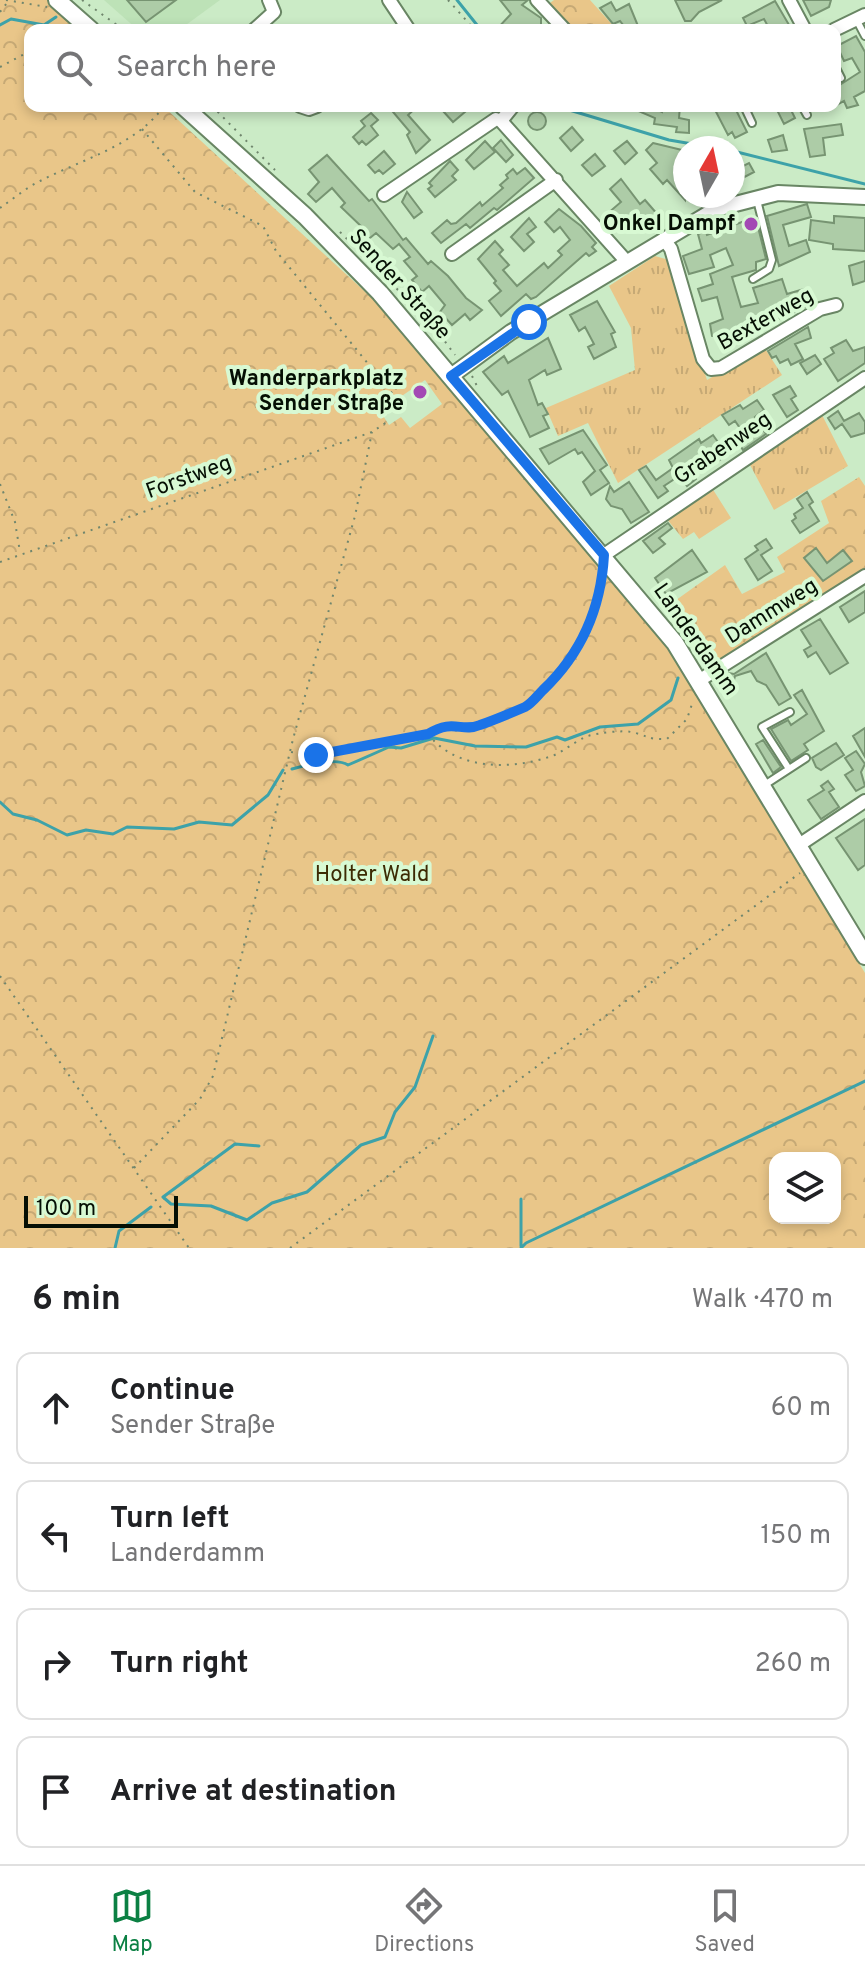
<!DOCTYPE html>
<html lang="en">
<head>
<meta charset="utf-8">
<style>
  :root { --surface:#fff; --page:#f6f6f6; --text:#202124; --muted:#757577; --line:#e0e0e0; --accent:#0b8043 }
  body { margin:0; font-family:Overpass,sans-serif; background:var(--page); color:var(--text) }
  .controls { position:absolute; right:24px; bottom:24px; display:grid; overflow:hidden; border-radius:16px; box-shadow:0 4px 12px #0003 }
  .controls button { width:72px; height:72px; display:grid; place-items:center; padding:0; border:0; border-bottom:2px solid var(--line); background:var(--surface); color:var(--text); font:40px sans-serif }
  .compass { position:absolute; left:673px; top:136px; width:72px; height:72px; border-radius:50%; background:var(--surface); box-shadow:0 4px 12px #0003; rotate:9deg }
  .scale { position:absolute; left:24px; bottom:20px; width:154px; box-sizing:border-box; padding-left:8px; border:4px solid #050f04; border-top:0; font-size:22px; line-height:28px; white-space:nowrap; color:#050f04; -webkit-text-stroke:6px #d8f9d3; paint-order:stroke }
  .stop { position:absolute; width:24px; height:24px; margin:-18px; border:6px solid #1a73e8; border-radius:50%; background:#fff }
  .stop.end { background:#1a73e8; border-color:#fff; box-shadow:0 2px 8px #0008 }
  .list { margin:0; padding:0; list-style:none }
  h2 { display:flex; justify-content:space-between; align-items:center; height:104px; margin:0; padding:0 32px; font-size:34px }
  h2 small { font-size:26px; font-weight:400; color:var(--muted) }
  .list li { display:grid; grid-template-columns:52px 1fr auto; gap:24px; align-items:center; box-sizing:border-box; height:112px; margin:0 16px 16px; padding:0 16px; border:2px solid var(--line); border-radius:16px }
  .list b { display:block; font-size:30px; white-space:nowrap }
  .list p { margin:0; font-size:26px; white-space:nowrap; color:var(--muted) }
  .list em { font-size:26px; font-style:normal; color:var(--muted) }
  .icon { flex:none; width:44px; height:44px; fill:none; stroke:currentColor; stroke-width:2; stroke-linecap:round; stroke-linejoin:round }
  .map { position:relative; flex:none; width:865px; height:1248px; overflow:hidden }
  .search { position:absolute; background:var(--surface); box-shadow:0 4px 12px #0003; left:24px; right:24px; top:24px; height:88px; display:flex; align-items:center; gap:20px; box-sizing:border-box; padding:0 28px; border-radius:16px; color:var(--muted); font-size:30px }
  .sheet { height:616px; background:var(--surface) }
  nav { display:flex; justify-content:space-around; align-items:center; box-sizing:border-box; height:112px; border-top:2px solid var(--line); background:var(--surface); font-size:22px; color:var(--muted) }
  nav a { display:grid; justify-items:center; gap:4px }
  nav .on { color:var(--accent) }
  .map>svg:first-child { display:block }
  .built { fill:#bde2b7 }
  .grass { fill:url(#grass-tufts) }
  .forest { fill:url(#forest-crowns); fill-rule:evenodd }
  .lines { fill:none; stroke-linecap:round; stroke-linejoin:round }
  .stream { stroke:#3da2a9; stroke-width:3 }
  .building { fill:#adcca7; stroke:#779472; stroke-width:2 }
  .service-casing { stroke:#698664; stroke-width:10 }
  .minor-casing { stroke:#698664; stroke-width:16 }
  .tertiary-casing { stroke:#698664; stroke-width:18 }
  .secondary-casing { stroke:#698664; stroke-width:20 }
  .path { stroke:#70866d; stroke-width:2; stroke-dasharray:2 6; stroke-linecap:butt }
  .service { stroke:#fff; stroke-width:6 }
  .minor { stroke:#fff; stroke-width:12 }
  .tertiary { stroke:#fff; stroke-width:14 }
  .secondary { stroke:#fff; stroke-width:16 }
  .route { stroke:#1a73e8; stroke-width:10 }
  .poi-dot { fill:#a349b4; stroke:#d8f9d3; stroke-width:3 }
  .labels { text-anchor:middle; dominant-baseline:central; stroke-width:8; stroke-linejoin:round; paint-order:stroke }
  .poi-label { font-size:22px; font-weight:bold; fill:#050f04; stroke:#d8f9d3; text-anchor:end }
  .street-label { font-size:22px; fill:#050f04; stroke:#d8f9d3 }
  .park-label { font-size:22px; fill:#3c2a03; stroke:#d8f9d3 }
</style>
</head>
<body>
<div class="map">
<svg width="865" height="1248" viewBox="0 0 865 1248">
  <defs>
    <pattern id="grass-tufts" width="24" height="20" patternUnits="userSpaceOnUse" patternTransform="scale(2)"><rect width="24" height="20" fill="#e9c689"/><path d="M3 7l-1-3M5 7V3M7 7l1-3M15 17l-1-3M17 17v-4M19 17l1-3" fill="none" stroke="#c6a975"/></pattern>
    <pattern id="forest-crowns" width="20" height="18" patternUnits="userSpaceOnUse" patternTransform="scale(2)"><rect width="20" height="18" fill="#e9c689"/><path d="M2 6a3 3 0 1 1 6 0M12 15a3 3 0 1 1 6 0" fill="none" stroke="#c6a975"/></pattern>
  </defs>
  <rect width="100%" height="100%" fill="#cbebc6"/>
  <path class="built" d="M 104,0 L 220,0 L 179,30 L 138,30 Z"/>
  <path class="grass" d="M 655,256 L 669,260 L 707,380 L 764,347 L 782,375 L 618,483 L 588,423 L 558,436 L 546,408 L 635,370 L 631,328 L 609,286 Z
    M 822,415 L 848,466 L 774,510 L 749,463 Z
    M 712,488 L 731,518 L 699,539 L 694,532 L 683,539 L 666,518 Z"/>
  <path class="forest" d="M 0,0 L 48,0 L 80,30 L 30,30 L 30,106 L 163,106 L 373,299 L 666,644 L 865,973 L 865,1248 L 0,1248 ZM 425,380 L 442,404 L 410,428 L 401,417 L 389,425 L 380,411 ZM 775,1158 L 835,1158 L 835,1218 L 775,1218 Z
    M 554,0 L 590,0 L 617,30 L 575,30 L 550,3 Z
    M 859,477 L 865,486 L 865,569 L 728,658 C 697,667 681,630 665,608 L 725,565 L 742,594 L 785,572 L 777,557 L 829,523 L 821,501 Z"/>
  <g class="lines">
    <path class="stream" d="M 457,0 L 481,30
      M 0,25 L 11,19 L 44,25 L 56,17
      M 556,106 L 669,140 L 716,148
      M 733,151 L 865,184
      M 292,769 C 306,765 336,757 348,765 L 389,747 L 401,748 L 434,738 L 475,746 L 526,747 L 557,737 L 565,740 L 600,727 L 638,724 L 671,700 L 678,678
      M 0,802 L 13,814 L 37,820 L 67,835 L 86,830 L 113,834 L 127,827 L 174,829 L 199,822 L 232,825 L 268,795 L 283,770
      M 259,1146 L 235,1144 L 163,1197 L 171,1204 L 211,1206 L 247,1220 L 272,1203 L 307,1192 L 361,1145 L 385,1137 L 395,1112 L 415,1087 L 433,1036
      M 521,1199 L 521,1246
      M 115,1248 L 119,1231 L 151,1207
      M 521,1248 L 526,1243 L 865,1081"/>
  </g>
  <path class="building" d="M 127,0 L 176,0 L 146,22 Z
    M 500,0 L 528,0 L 522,5 L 541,18 L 541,30 L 496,30 L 511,14 Z
    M 675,0 L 722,0 L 699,12 L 691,21 L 685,21 Z
    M 803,0 L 831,0 L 829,7 L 811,16 Z
    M 775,1 L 792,30 L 770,30 L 764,19 L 747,26 L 743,18 Z
    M 611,2 L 616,11 L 629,4 L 638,26 L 627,30 L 620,21 L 613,24 L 600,8 Z
    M 856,36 L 865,52 L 865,91 L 854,97 L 858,105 L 847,108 L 844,101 L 835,106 L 835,88 L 860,72 L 852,58 L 844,61 L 837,46 Z
    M 388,106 L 418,106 L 408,115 L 430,140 L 416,153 L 407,135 L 410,132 Z
    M 449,106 L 472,106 L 453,122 L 443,111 Z
    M 627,106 L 649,106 L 662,112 L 663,106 L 680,106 L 679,118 L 689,120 L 689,133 L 676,132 L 677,127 L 654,124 L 655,118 Z
    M 713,106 L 734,106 L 747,132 L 735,138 L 732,132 L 728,135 Z
    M 784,106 L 789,106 L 795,118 L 784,124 L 777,110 Z
    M528 121a9 9 0 1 1 18 0a9 9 0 1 1-18 0Z
    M 371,113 L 378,120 L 371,126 L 378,135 L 366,145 L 362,141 L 359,144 L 353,137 L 365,126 L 361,121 Z
    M 841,124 L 843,135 L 823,138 L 825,155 L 810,157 L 804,129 Z
    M 572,127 L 583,140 L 571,151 L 560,138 Z
    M 783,135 L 787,150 L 772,152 L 768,140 Z
    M 501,140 L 513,155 L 506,162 L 493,148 Z
    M 485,141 L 495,152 L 474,169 L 466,160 Z
    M 627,141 L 637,153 L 625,164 L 614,151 Z
    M 653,143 L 682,150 L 679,160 L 685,167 L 685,200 L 667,180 L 663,184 L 650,169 L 657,163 L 646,150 Z
    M 384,151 L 395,164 L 383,174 L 379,170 L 375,173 L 368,165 Z
    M 595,154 L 605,166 L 592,176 L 582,165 Z
    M 327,155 L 369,201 L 372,199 L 403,240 L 406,238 L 428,264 L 431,261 L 448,276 L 466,298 L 482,310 L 470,320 L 465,314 L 452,325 L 440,312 L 445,305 L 429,286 L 422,292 L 412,280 L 417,276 L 404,261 L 410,257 L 399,244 L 393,249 L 376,233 L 360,246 L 353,238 L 364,229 L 341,207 L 345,203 L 332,188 L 316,202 L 308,194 L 319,182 L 309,170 Z
    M 450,161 L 458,170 L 452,176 L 456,180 L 435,197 L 428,189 L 432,186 L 429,183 Z
    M 749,163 L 754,172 L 733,183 L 733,171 Z
    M 525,168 L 534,178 L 497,210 L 494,208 L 470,228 L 466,224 L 441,243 L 432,233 L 447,220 L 451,224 L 456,223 L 480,202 L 482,206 L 503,188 L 500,185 L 508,178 L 506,175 L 513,169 L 517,174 Z
    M 621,179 L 640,204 L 645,200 L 658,215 L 647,224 L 636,212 L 619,227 L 607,214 L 621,202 L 610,189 Z
    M 407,192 L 422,212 L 414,218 L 402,202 Z
    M 807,204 L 811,217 L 783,225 L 789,246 L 806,240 L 810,252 L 779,266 L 767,216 Z
    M 559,209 L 581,226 L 596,243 L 592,247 L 596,251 L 589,256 L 586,253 L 536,297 L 531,299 L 526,294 L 501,316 L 489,301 L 501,291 L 494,283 L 496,281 L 478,259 L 495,241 L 503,250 L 499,254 L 509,265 L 503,270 L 517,286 L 544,263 L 548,268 L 562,255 L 558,251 L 570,240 L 560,227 L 554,232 L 545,222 Z
    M 834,216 L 865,218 L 865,251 L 833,249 L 833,244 L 809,240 L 811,220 L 834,223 Z
    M 529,218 L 536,227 L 527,234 L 534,242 L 524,251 L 511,237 Z
    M 750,219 L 756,219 L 766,259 L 756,262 L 756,270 L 732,277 L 741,307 L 758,303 L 753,288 L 782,279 L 787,294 L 804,289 L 809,305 L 784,317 L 732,333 L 734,339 L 719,343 L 718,337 L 712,336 L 710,324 L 723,319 L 717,297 L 702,301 L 698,289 L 713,284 L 710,274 L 733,265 L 726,248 L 710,255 L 714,267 L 689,274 L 683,256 L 702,249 L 698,234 L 706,231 L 707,235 Z
    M 865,261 L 865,281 L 853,285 L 849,266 Z
    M 597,301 L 615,332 L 611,334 L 616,347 L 594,359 L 588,347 L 594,344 L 585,327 L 579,331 L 570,315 Z
    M 808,327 L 811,338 L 795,344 L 803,359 L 791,365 L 788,359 L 780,363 L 776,356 L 772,358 L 768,351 Z
    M 548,338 L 561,369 L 547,375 L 545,370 L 529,380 L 538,405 L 542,403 L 548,414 L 543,416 L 549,428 L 530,437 L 508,391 L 502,395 L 483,372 L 504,356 L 508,363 Z
    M 846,340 L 853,351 L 865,347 L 865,363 L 838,381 L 824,359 L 834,353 L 831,348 Z
    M 815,355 L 821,364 L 807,374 L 800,363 Z
    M 790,386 L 796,396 L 791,399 L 798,410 L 787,417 L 773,395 Z
    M 757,400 L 764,410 L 755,417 L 766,434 L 743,450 L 736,439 L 744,434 L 735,421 L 729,425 L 722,415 L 740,405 L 743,409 Z
    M 838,411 L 844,421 L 859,413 L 865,422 L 865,433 L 851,437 L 842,424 L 835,429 L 828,418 Z
    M 583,430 L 607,465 L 600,470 L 609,483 L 591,495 L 583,482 L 595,471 L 582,452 L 578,454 L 575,449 L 549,464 L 540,449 Z
    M 713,435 L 727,455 L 715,463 L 709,454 L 689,467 L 696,479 L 687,486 L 679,476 L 664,486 L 668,491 L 658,498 L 639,470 L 646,466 L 656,480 L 673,468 L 669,460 L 699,439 L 701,443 Z
    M 629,482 L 649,512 L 631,523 L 622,509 L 611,506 L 606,499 L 610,486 L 614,492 Z
    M 807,492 L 813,502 L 809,505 L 819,521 L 800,533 L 792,521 L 796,518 L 794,514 L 803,508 L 797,499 Z
    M 668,523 L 672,528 L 659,538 L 665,544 L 653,553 L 643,541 Z
    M 766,539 L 772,548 L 761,555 L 772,571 L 758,580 L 745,559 L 758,550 L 755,546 Z
    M 816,548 L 827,563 L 843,550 L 852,561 L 823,581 L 804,558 Z
    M 692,550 L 707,572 L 666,594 L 655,578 Z
    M 865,591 L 865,612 L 849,622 L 840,607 Z
    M 820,619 L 848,663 L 830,674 L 816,652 L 808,657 L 804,650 L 811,646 L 801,630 Z
    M 766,653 L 791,698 L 779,705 L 766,685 L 757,681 L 751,671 L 735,676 L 733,684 L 725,682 L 728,673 L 734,674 Z
    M 802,690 L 824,731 L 804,744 L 808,750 L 791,761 L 771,729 L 788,720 L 791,725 L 807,714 L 794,695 Z
    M 865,728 L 865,757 L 853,736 Z
    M 763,740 L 781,767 L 773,773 L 756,744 Z
    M 836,743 L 844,755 L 821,770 L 816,767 L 812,758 Z
    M 856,751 L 865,764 L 861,772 L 865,786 L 856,791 L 845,775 L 853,770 L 845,758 Z
    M 828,781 L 834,789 L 829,792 L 839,807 L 821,819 L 808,800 L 824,790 L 821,786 Z
    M 865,819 L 865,865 L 858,870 L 836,838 Z"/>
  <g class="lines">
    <defs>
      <path id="service" d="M 856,19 L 865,36
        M 752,29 L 753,30
        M 835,66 L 841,78
        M 744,106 L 752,123
        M 802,106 L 807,115
        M 753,279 L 769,269 L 772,260 L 757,200
        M 789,769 L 762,727 L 790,712
        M 763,786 L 806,758"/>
      <path id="minor" d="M 389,0 L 409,30
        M 537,0 L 565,30
        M 789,0 L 805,30
        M 254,30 L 274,12 L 269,0
        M 834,30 L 865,15
        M 300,106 L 309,109 L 317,106
        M 501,121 L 513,106
        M 384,195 L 496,119 L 501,121 L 627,262
        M 664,239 L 671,249 L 703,359 L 711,369 L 721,368 L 820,309 L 836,305
        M 452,254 L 556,180
        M 604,555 L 865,378
        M 700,680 L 865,576
        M 799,845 L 865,801"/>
      <path id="tertiary" d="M 451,376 L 511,332 L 716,209 L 778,193 L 865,197"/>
      <path id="secondary" d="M 57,0 L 91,30
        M 183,106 L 305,216 L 380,293 L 675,643 L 865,956"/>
    </defs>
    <use href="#service" class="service-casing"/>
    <use href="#minor" class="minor-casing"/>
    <use href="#tertiary" class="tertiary-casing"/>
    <use href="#secondary" class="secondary-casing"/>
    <path class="path" d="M 6,0 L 47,7
      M 82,0 L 124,30
      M 448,0 L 474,29
      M 0,12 L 7,3
      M 0,67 L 30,51
      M 212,106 L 275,170
      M 142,129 L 195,192 L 263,226 L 276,251 L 405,409
      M 0,208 C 13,199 27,187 42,180 C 83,159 135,146 164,106
      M 340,232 L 432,324 L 455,355
      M 472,376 L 478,388
      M 0,484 L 15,522 L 20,552
      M 0,562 L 372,432 L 387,422
      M 428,734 C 456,770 509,770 549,757 C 563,753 574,741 588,736 C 598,733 621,730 631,732 C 647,735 647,740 667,739 L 687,719 L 693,701
      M 291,752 L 316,755 L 348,750 L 428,734 L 443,725 L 477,727 L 498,715 L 527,706 L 560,674 L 584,640 L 603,576
      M 0,976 L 189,1248
      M 134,1168 L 200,1099 L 213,1076 L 293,739 L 355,516 L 372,432
      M 290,1248 L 800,873"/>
    <use href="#service" class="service"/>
    <use href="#minor" class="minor"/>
    <use href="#tertiary" class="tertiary"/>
    <use href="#secondary" class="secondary"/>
  </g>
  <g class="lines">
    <path class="route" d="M 316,755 L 428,734 C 454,718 461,733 480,725 C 494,720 511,713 525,707 C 532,703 537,696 543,690 C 582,653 601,609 604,555 L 451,376 L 529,322"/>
  </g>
  <g class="poi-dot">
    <circle cx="751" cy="224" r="8"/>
    <circle cx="420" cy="392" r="8"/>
  </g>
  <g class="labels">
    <g class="poi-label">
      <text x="735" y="224">Onkel Dampf</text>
      <text x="404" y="379">Wanderparkplatz<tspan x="404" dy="25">Sender Straße</tspan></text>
    </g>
    <g class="street-label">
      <text transform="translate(399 285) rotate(48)">Sender Straße</text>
      <text transform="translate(766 320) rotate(-29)">Bexterweg</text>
      <text transform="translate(723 449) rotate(-34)">Grabenweg</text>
      <text transform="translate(189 478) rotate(-20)">Forstweg</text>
      <text transform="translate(772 612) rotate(-32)">Dammweg</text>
      <text transform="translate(695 640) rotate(55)">Landerdamm</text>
    </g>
    <g class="park-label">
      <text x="372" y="875">Holter Wald</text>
    </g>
  </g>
</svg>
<div class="controls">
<button><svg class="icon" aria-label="layers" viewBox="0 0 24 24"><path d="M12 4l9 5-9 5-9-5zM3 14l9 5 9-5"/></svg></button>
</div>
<svg class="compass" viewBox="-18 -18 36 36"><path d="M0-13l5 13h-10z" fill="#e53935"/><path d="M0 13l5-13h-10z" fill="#757577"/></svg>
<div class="scale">100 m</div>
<div class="stop" style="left:529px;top:322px"></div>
<div class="stop end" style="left:316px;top:755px"></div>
<div class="search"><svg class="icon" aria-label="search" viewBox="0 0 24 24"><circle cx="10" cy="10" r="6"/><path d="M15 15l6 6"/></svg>Search here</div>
</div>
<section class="sheet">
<h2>6 min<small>Walk · 470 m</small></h2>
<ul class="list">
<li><svg class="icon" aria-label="ahead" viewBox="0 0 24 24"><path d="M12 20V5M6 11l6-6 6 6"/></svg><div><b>Continue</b><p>Sender Straße</p></div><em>60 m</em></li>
<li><svg class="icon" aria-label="left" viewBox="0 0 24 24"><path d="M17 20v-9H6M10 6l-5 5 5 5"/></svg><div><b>Turn left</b><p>Landerdamm</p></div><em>150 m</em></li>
<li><svg class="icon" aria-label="right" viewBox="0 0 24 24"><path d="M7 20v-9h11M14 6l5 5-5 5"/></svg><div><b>Turn right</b></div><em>260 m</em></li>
<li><svg class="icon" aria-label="arrive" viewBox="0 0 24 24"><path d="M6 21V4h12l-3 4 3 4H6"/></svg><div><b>Arrive at destination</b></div></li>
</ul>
</section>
<nav>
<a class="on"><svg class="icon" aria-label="map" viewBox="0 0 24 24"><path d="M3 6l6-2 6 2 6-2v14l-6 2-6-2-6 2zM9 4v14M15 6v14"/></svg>Map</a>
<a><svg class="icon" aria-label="directions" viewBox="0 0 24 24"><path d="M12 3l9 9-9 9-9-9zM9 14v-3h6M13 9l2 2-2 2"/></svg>Directions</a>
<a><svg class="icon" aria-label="saved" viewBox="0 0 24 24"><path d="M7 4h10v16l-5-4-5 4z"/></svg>Saved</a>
</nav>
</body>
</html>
